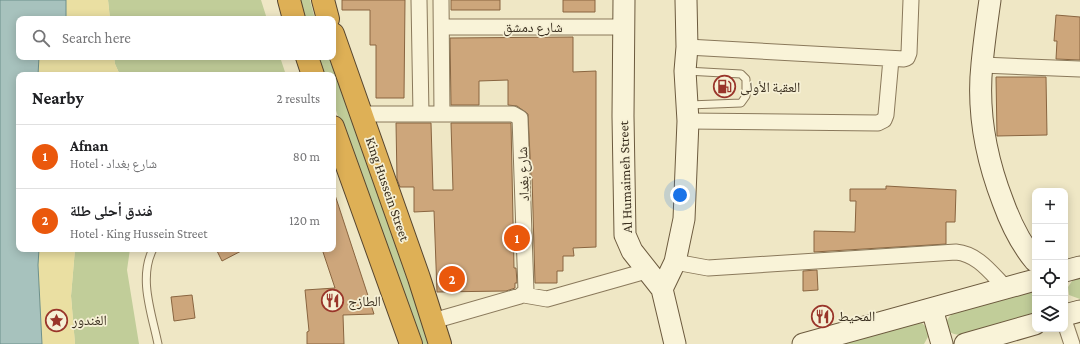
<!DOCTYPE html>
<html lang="en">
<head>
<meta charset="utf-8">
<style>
  :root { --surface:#fff; --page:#f6f6f6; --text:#202124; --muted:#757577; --line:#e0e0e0; --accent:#ea580c }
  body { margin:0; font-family:"Crimson Pro","Noto Naskh Arabic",serif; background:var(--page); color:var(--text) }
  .controls { position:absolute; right:12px; bottom:12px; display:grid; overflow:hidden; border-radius:8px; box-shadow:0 2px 10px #0003 }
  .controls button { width:36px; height:36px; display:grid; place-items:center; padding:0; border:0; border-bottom:1px solid var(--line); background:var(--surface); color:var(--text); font:20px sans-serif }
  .you { position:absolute; left:680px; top:195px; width:14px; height:14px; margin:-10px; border:3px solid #fff; border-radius:50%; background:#1a73e8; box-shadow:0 0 0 6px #1a73e833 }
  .badge { display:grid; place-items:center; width:26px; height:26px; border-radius:50%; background:var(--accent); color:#fff; font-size:13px; font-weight:700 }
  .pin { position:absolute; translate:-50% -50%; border:2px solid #fff; box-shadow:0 1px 4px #0006 }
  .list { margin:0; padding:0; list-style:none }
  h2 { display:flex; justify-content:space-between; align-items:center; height:52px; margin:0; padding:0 16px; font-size:17px }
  h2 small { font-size:13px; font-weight:400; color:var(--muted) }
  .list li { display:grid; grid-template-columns:26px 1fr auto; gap:12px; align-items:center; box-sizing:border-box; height:64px; padding:0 16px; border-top:1px solid var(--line) }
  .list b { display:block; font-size:15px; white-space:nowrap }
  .list p { margin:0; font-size:13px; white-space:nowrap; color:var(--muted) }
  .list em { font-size:13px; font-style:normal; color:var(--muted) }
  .icon { flex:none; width:22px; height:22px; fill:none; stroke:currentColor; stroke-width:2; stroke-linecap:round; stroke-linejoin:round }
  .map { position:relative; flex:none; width:1080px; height:344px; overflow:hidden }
  .search { position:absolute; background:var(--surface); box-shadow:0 2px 10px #0003; left:16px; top:16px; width:320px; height:44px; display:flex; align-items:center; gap:10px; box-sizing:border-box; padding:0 14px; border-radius:8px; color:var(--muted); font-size:15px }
  .panel { position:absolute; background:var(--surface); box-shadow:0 2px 10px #0003; left:16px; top:72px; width:320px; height:180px; border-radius:8px }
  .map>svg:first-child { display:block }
  .green { fill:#c1cd99 }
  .sand { fill:#eadfa2 }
  .water { fill:#a7c2bd; stroke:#6d908b }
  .building { fill:#cda67b; stroke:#896540 }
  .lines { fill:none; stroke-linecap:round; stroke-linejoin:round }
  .lane-casing { stroke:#8a795b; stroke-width:9 }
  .street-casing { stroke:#8a795b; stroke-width:17 }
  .secondary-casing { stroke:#6c5a3e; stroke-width:23 }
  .highway-casing { stroke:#58462f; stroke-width:24 }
  .lane { stroke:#f9f3d8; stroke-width:7 }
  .street { stroke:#f9f3d8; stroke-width:15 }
  .secondary { stroke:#f9f3d8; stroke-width:21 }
  .highway { stroke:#deb056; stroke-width:22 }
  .labels { text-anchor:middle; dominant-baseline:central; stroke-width:3.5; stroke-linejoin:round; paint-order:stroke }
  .street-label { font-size:14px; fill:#3a2f1f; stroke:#f6f0d5 }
  .poi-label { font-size:14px; fill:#3a2f1f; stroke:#f6f0d5; text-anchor:start }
</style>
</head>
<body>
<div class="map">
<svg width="1080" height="344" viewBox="0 0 1080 344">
  <rect width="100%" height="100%" fill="#efe7c5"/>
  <path class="green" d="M 108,0 L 261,0 L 267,19 L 110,19 Z
    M 298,0 L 310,0 L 315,19 L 304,19 Z
    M 114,57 L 280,57 L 286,75 L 120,75 L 115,64 Z
    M 317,57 L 329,57 L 430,344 L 418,344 L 333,102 L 333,75 L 324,75 Z
    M 75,249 L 130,249 L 127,270 L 139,344 L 75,344 L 71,296 Z
    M 1080,277 L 1080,299 L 1069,295 L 1068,287 L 1072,281 Z
    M 1035,291 L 1035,313 L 960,335 C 946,334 941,324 952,314 Z
    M 922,323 L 928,329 L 929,335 L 924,344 L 840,344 L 912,324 Z"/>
  <path class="sand" d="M 66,0 L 108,0 L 110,19 L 66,19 Z
    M 39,57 L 114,57 L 115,64 L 120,75 L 38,75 Z
    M 39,249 L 75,249 L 71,296 L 75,344 L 42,344 L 38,265 Z"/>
  <path class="water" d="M 0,0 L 66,0 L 66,19 L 19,19 L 19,57 L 39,57 L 38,75 L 19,75 L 19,249 L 39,249 L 38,265 L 42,344 L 0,344 Z"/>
  <path class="building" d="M 342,0 L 405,0 L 404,98 L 376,98 L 376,45 L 370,45 L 370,10 L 342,10 Z
    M 451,0 L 500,0 L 500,10 L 451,10 Z
    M 563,0 L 595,0 L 595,12 L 563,12 Z
    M 1056,15 L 1080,17 L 1080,60 L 1056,59 L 1057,41 L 1054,41 Z
    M 573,37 L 573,72 L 596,71 L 596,247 L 573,248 L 574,256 L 563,256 L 563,271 L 557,271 L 557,283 L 535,283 L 532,176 L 531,176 L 528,114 L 517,106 L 508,105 L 508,80 L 479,81 L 479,105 L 451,105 L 450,38 Z
    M 996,77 L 1046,77 L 1047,135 L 997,136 Z
    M 396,123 L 431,123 L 433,190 L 453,190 L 451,123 L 511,123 L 514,268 L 516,268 L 517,283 L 515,283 L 515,288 L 506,291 L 437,292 L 434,211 L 414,212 L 414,187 L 400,187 L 397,179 Z
    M 886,186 L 956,190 L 955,222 L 946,222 L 946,244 L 814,252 L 814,231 L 855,232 L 856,201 L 850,201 L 850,189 L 886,189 Z
    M 333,195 L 335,195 L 374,314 L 343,315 L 344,344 L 307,344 L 307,332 L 309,331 L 305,290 L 335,288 L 322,249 L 333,249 Z
    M 216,249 L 245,249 L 222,261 Z
    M 817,270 L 818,290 L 803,291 L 803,271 Z
    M 192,295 L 195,318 L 174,321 L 171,297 Z"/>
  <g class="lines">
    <defs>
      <path id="lane" d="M 686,71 L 741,74 L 746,79 L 746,96 L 741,103 L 689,105
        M 153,249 C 138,278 152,314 158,344"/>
      <path id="street" d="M 419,0 L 421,114
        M 441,0 L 442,114
        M 442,27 L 624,27
        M 687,47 L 904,59 L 907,58 L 909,53 L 911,0
        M 982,65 L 1080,69
        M 362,114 L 513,114 L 520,118 L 526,291 L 520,296 L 433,321
        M 688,121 L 878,123 L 884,120 L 886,115 L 891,59
        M 675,262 L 708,268 L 956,252 C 978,254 991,273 1006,288
        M 524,295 L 547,299 L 646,271
        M 1065,323 L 1072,344"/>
      <path id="secondary" d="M 624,0 L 623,116 L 625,235 L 632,251 L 662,289 L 675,344
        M 990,0 C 987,21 984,43 982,64 C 977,111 986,158 1003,202 C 1011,224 1020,243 1035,261
        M 1065,271 L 1080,267
        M 662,289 L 675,262 L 684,219 L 688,121 L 685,71 L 687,47 L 686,0
        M 932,309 L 942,344
        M 1065,315 L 1080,311
        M 803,344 L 1035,280
        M 965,344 L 1035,324"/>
      <path id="highway" d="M 289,0 L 294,19
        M 323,0 L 328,19
        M 333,34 L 419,278 L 440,344
        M 307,57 L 313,75
        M 333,127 L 411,344"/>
    </defs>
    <use href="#lane" class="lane-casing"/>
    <use href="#street" class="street-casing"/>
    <use href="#secondary" class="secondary-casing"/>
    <use href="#highway" class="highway-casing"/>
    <use href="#lane" class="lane"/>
    <use href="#street" class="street"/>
    <use href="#secondary" class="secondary"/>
    <use href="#highway" class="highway"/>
  </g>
  <defs>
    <symbol id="fuel-ring" viewBox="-11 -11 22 22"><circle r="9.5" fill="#f6f0d5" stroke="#99352a" stroke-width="1.5"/><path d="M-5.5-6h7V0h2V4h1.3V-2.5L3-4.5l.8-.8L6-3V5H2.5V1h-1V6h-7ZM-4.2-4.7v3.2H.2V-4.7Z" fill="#99352a"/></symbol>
    <symbol id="restaurant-ring" viewBox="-11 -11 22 22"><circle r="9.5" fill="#f6f0d5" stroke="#99352a" stroke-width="1.5"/><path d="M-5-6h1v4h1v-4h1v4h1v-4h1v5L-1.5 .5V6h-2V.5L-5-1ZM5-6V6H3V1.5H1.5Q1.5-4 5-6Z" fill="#99352a"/></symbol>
    <symbol id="sight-ring" viewBox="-11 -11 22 22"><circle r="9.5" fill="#f6f0d5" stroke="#99352a" stroke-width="1.5"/><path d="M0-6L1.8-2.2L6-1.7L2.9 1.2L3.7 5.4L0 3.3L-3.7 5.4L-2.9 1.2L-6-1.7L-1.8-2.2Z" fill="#99352a"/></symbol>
  </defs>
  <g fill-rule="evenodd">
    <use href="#fuel-ring" x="712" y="74" width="25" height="25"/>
    <use href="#restaurant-ring" x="320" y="288" width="25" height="25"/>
    <use href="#restaurant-ring" x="810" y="304" width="25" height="25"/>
    <use href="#sight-ring" x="44" y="308" width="25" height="25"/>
  </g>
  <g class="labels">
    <g class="street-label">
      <text x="533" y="27">شارع دمشق</text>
      <text transform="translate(523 174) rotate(-92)">شارع بغداد</text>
      <text transform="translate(625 177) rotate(-92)">Al Humaimeh Street</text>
      <text transform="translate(388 189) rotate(71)">King Hussein Street</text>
    </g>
    <g class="poi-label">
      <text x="740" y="87">العقبة الأولى</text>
      <text x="348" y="301">الطازج</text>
      <text x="838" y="316">المحيط</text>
      <text x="72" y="320">الغندور</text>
    </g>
  </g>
</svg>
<div class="controls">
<button>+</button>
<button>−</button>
<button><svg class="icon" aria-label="locate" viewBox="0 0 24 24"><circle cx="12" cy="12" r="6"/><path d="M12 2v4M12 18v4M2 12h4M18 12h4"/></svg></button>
<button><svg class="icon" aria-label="layers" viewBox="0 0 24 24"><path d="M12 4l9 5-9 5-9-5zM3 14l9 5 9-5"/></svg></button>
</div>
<div class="you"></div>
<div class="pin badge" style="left:517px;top:238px">1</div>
<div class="pin badge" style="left:452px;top:279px">2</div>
<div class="search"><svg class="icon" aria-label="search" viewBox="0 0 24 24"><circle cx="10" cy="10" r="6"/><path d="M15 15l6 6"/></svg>Search here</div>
<section class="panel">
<h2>Nearby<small>2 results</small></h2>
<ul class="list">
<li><span class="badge">1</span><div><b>Afnan</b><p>Hotel · شارع بغداد</p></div><em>80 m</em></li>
<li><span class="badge">2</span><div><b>فندق أحلى طلة</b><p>Hotel · King Hussein Street</p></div><em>120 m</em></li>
</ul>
</section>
</div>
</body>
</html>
